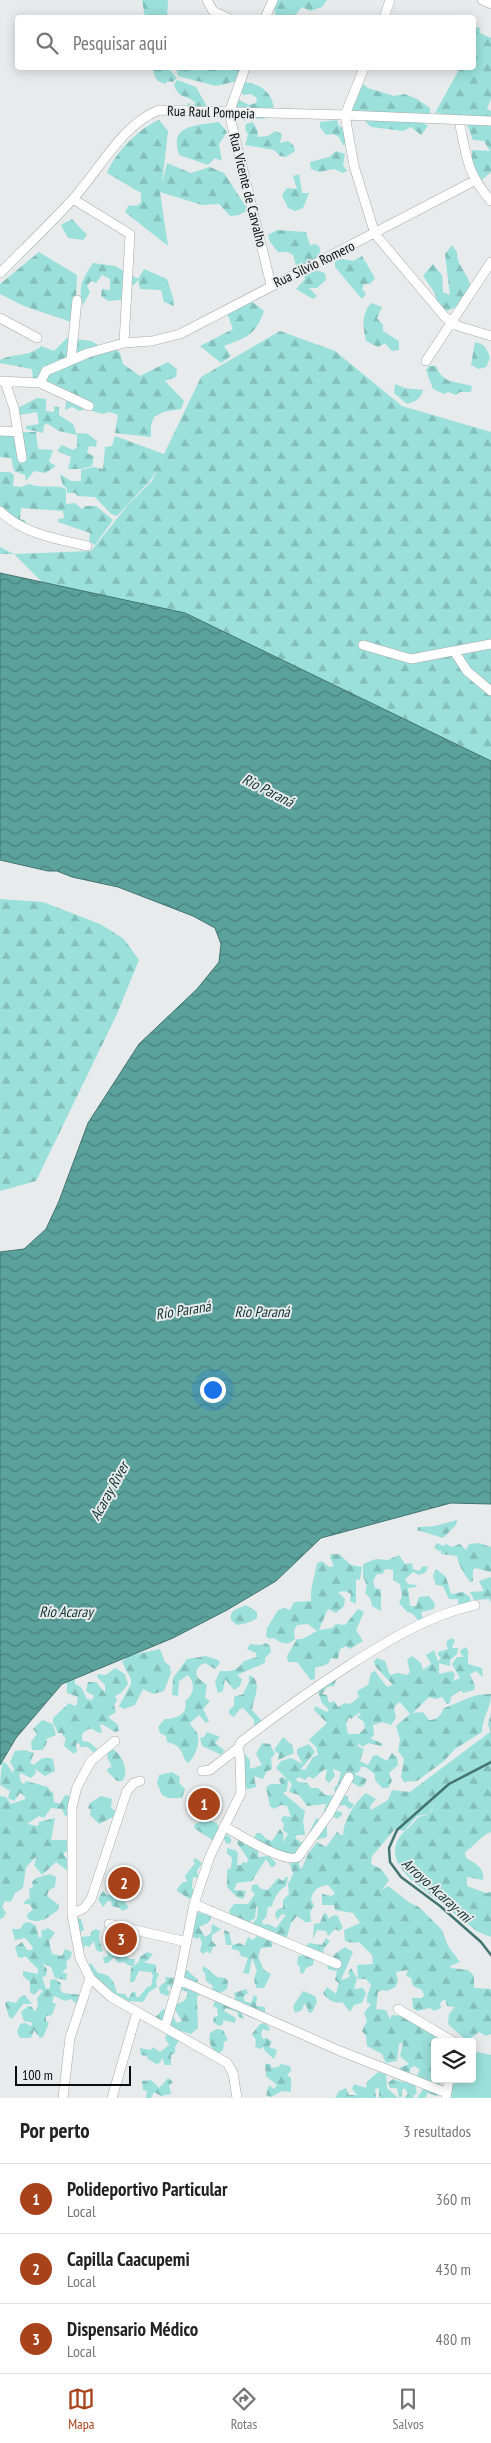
<!DOCTYPE html>
<html lang="pt">
<head>
<meta charset="utf-8">
<style>
  :root { --surface:#fff; --page:#f6f6f6; --text:#222; --muted:#767676; --line:#e0e0e0; --accent:#a8421a }
  body { margin:0; font-family:"PT Sans Narrow",sans-serif; background:var(--page); color:var(--text) }
  .controls { position:absolute; right:15px; bottom:15px; display:grid; overflow:hidden; border-radius:5px; box-shadow:0 2px 12px #0003 }
  .controls button { width:45px; height:45px; display:grid; place-items:center; padding:0; border:0; border-bottom:1px solid var(--line); background:var(--surface); color:var(--text); font:25px sans-serif }
  .scale { position:absolute; left:15px; bottom:12px; width:116px; box-sizing:border-box; padding-left:5px; border:2px solid #0b0c0c; border-top:0; font-size:14px; line-height:18px; white-space:nowrap; color:#0b0c0c; -webkit-text-stroke:4px #e7ebeb; paint-order:stroke }
  .you { position:absolute; left:212px; top:1389px; width:18px; height:18px; margin:-12px; border:4px solid #fff; border-radius:50%; background:#1a73e8; box-shadow:0 0 0 8px #1a73e833 }
  .badge { display:grid; place-items:center; width:32px; height:32px; border-radius:50%; background:var(--accent); color:#fff; font-size:16px; font-weight:700 }
  .pin { position:absolute; translate:-50% -50%; border:2px solid #fff; box-shadow:0 1px 5px #0006 }
  .list { margin:0; padding:0; list-style:none }
  h2 { display:flex; justify-content:space-between; align-items:center; height:65px; margin:0; padding:0 20px; font-size:21px }
  h2 small { font-size:16px; font-weight:400; color:var(--muted) }
  .list li { display:grid; grid-template-columns:32px 1fr auto; gap:15px; align-items:center; box-sizing:border-box; height:70px; padding:0 20px; border-top:1px solid var(--line) }
  .list b { display:block; font-size:19px; white-space:nowrap }
  .list p { margin:0; font-size:16px; white-space:nowrap; color:var(--muted) }
  .list em { font-size:16px; font-style:normal; color:var(--muted) }
  .icon { flex:none; width:28px; height:28px; fill:none; stroke:currentColor; stroke-width:2; stroke-linecap:round; stroke-linejoin:round }
  .map { position:relative; flex:none; width:491px; height:2098px; overflow:hidden }
  .search { position:absolute; background:var(--surface); box-shadow:0 2px 12px #0003; left:15px; right:15px; top:15px; height:55px; display:flex; align-items:center; gap:12px; box-sizing:border-box; padding:0 18px; border-radius:5px; color:var(--muted); font-size:19px }
  .sheet { height:275px; background:var(--surface) }
  nav { display:flex; justify-content:space-around; align-items:center; box-sizing:border-box; height:70px; border-top:1px solid var(--line); background:var(--surface); font-size:14px; color:var(--muted) }
  nav a { display:grid; justify-items:center; gap:2px }
  nav .on { color:var(--accent) }
  .map>svg:first-child { display:block }
  .forest { fill:url(#forest-firs); fill-rule:evenodd }
  .garden { fill:#9be0db }
  .water { fill:url(#water-waves); stroke:#437471 }
  .lines { fill:none; stroke-linecap:round; stroke-linejoin:round }
  .stream { stroke:#437471; stroke-width:2.5 }
  .minor-casing { stroke:#a6aaaa; stroke-width:10 }
  .minor { stroke:#fff; stroke-width:9 }
  .labels { text-anchor:middle; dominant-baseline:central; stroke-width:4; stroke-linejoin:round; paint-order:stroke }
  .street-label { font-size:14px; fill:#0b0c0c; stroke:#e7ebeb }
  .water-label { font-size:15px; font-style:italic; fill:#103331; stroke:#e7ebeb }
</style>
</head>
<body>
<div class="map">
<svg width="491" height="2098" viewBox="0 0 491 2098">
  <defs>
    <pattern id="forest-firs" width="22" height="20" patternUnits="userSpaceOnUse" patternTransform="scale(1.25)"><rect width="22" height="20" fill="#9be0db"/><path d="M5 1l3.5 6h-7zM16 11l3.5 6h-7z" fill="#84bfbb"/></pattern>
    <pattern id="water-waves" width="16" height="10" patternUnits="userSpaceOnUse" patternTransform="scale(1.25)"><rect width="16" height="10" fill="#5ba19c"/><path d="M0 5q4-4 8 0t8 0" fill="none" stroke="#49827e"/></pattern>
  </defs>
  <rect width="100%" height="100%" fill="#e7ebeb"/>
  <path class="forest" d="M 142,0 L 168,0 L 167,17 L 145,17 Z
    M 274,0 L 327,0 L 322,7 L 310,11 L 302,7 L 293,18 L 278,17 L 275,14 Z
    M 474,26 L 480,28 L 480,33 L 491,38 L 491,98 L 487,109 L 491,111 L 491,119 L 435,113 L 460,68 L 474,68 Z
    M 153,68 L 168,68 L 177,78 L 173,82 L 167,81 L 166,84 C 156,82 154,77 153,68 Z
    M 176,68 L 241,68 L 238,81 L 216,86 L 178,76 Z
    M 177,80 L 196,87 L 209,110 L 186,108 L 188,103 L 193,105 L 196,103 C 186,94 180,100 174,85 Z
    M 241,82 C 258,82 273,91 274,110 L 264,119 L 248,118 L 245,121 L 238,116 L 234,104 L 237,99 L 249,105 L 256,103 L 257,98 L 251,94 L 244,95 L 239,90 Z
    M 363,84 L 368,88 L 394,96 L 404,94 L 417,99 L 430,108 L 430,115 L 423,122 L 428,126 L 421,135 L 411,127 L 403,131 L 371,127 L 352,109 Z
    M 159,120 L 168,131 L 162,184 L 167,163 L 191,173 L 210,167 L 224,173 L 248,210 L 239,215 L 230,216 L 219,204 L 202,205 L 160,192 L 168,246 L 125,212 L 129,205 L 136,206 L 141,203 L 141,193 L 107,173 C 115,153 139,128 159,120 Z
    M 337,120 L 339,126 L 345,129 L 349,144 L 343,145 L 339,137 L 333,134 L 326,135 L 320,127 L 320,122 Z
    M 219,122 L 227,132 L 219,144 L 222,161 L 215,158 L 208,165 L 179,155 C 178,151 176,144 177,139 C 180,124 208,124 219,122 Z
    M 253,122 L 258,132 L 257,137 L 268,136 L 275,131 L 282,134 L 280,143 L 288,141 L 294,146 L 295,151 L 286,157 L 280,156 L 274,150 L 245,145 L 248,134 L 245,129 L 246,124 Z
    M 467,124 L 491,126 L 491,172 L 482,180 L 472,166 L 472,150 L 490,151 L 484,141 L 473,140 Z
    M 336,151 L 345,154 L 343,165 L 347,171 L 343,173 L 334,169 L 319,172 L 311,169 L 310,162 L 329,157 Z
    M 299,174 L 302,193 L 309,193 L 303,208 L 295,211 L 288,208 L 282,195 L 287,188 L 297,189 L 293,176 Z
    M 72,219 L 87,235 L 83,240 L 68,238 L 61,225 Z
    M 277,230 L 306,232 L 310,245 L 316,244 L 320,248 L 319,261 L 297,269 L 293,255 L 288,252 L 278,252 L 270,242 L 268,235 Z
    M 452,245 L 457,252 C 457,263 462,267 467,277 C 478,295 458,309 442,312 L 438,306 L 435,293 L 423,276 L 433,264 L 442,275 L 443,292 L 450,295 L 445,254 Z
    M 39,252 L 77,275 L 76,302 L 71,322 L 24,306 L 0,294 L 0,284 Z
    M 362,256 L 375,278 L 370,284 L 364,284 L 362,289 L 366,294 L 362,299 L 335,267 L 335,261 L 342,259 L 353,261 Z
    M 93,263 L 115,266 L 138,279 L 144,269 L 167,279 L 174,301 L 174,306 L 164,302 L 161,290 L 140,289 L 138,280 L 134,285 L 124,287 L 123,297 L 120,300 L 108,301 L 101,296 L 102,289 L 110,290 L 110,279 L 102,275 L 96,283 L 91,281 L 87,286 L 90,292 L 83,305 C 77,287 83,278 93,263 Z
    M 312,269 L 325,273 L 326,280 L 317,288 L 309,288 L 317,296 L 313,299 L 296,289 L 305,279 L 304,276 Z
    M 250,300 L 264,311 C 255,336 247,337 224,346 L 231,356 L 221,363 L 200,346 L 233,329 L 227,313 Z
    M 371,303 L 382,307 L 377,318 L 383,325 L 383,331 L 399,341 L 399,350 L 392,351 L 385,343 L 378,347 L 366,341 C 363,327 361,315 371,303 Z
    M 280,331 L 335,351 L 402,406 L 491,432 L 491,761 L 185,613 L 44,584 L 14,554 L 0,554 L 0,547 L 14,554 L 91,551 L 128,505 L 152,481 L 157,469 L 150,481 L 117,516 L 111,514 L 95,497 L 78,496 L 75,493 L 67,493 L 67,488 L 63,486 L 60,474 L 71,481 L 81,481 L 81,470 L 93,467 L 103,469 L 105,447 L 112,446 L 115,436 L 164,454 L 201,377 Z
    M 67,338 L 91,341 L 102,347 L 114,347 L 120,353 L 123,364 L 140,376 L 168,362 L 177,369 L 176,377 L 165,381 L 184,401 L 181,409 L 163,412 L 154,417 L 151,425 L 151,437 L 115,433 L 118,415 L 109,412 L 103,414 L 85,409 L 80,411 L 72,407 L 65,410 L 67,396 L 33,381 L 32,369 L 0,363 L 0,360 C 14,353 30,357 41,346 L 54,351 Z
    M 475,342 C 485,344 487,349 490,358 L 486,367 L 479,369 L 471,365 Z
    M 429,366 L 436,366 C 443,384 455,381 472,386 L 471,392 L 460,392 L 456,395 L 448,392 L 444,394 L 433,389 L 426,370 Z
    M 395,384 L 405,388 L 423,390 C 421,399 416,401 407,404 L 394,393 Z
    M 37,398 L 46,399 L 46,411 L 54,412 L 54,406 L 59,407 L 59,415 L 73,424 L 77,435 L 78,433 L 88,434 L 97,441 L 96,447 L 89,446 L 87,453 L 94,456 L 92,466 L 81,469 L 68,469 L 71,457 L 57,451 L 62,445 L 73,450 L 77,447 L 77,435 L 59,431 L 48,424 L 44,425 L 43,433 L 26,429 L 26,426 L 39,424 L 37,412 L 20,415 L 18,408 Z
    M 0,432 L 36,432 L 38,449 L 53,450 L 49,462 L 56,466 L 45,473 L 34,471 L 26,481 L 25,475 L 14,471 L 11,458 L 0,457 Z
    M 0,472 L 10,472 L 14,475 L 13,486 L 21,487 L 29,484 C 42,489 57,484 66,489 L 66,504 L 75,503 L 82,509 L 85,506 L 96,506 L 113,520 L 95,545 L 89,541 L 90,533 L 58,522 L 58,519 L 64,518 L 63,511 L 21,508 L 20,519 L 26,521 L 25,529 L 0,513 Z
    M 0,899 L 43,902 L 100,924 L 124,939 L 139,960 L 117,1014 L 36,1181 L 0,1191 Z
    M 457,1520 L 456,1525 L 443,1538 L 417,1530 L 418,1527 L 435,1526 Z
    M 437,1543 L 443,1546 L 447,1544 L 451,1547 L 460,1544 L 466,1550 L 469,1544 L 479,1543 L 491,1547 L 491,1572 L 475,1568 L 473,1570 L 473,1581 L 470,1582 C 465,1575 458,1565 457,1556 L 441,1554 L 441,1550 L 439,1551 L 434,1548 Z
    M 331,1554 L 339,1554 L 351,1565 L 362,1567 L 360,1580 L 356,1579 L 356,1604 L 350,1601 L 351,1594 L 345,1591 L 338,1592 L 345,1599 L 344,1606 L 336,1613 L 328,1609 L 319,1630 L 332,1628 L 336,1624 L 345,1625 L 358,1609 L 364,1612 L 356,1630 L 363,1641 L 350,1649 L 346,1646 L 340,1649 L 338,1659 L 331,1658 L 328,1664 L 315,1668 L 315,1679 L 311,1680 L 297,1662 L 288,1662 L 287,1656 L 297,1639 L 302,1639 L 317,1631 L 308,1624 L 297,1625 L 294,1631 L 295,1639 C 287,1646 282,1644 274,1638 L 269,1639 L 266,1636 L 267,1628 L 278,1610 L 285,1608 L 290,1610 L 294,1602 L 311,1601 C 310,1588 315,1576 317,1563 L 322,1561 L 329,1567 L 334,1566 L 330,1557 Z
    M 399,1555 L 405,1564 L 412,1563 L 413,1569 L 419,1571 L 423,1566 L 428,1567 L 426,1572 L 419,1575 L 413,1572 L 405,1579 L 408,1584 L 417,1585 L 416,1587 L 408,1588 L 410,1606 L 416,1606 L 419,1597 L 429,1596 L 435,1604 L 434,1609 L 421,1612 L 423,1619 L 419,1623 C 417,1618 413,1612 407,1612 L 399,1603 L 402,1596 L 400,1584 L 393,1580 L 393,1570 L 386,1569 L 382,1574 L 377,1574 L 373,1581 L 375,1588 L 381,1590 L 381,1611 L 372,1606 L 370,1598 L 365,1593 L 367,1586 L 363,1576 L 363,1564 L 376,1559 L 388,1560 Z
    M 436,1569 L 446,1577 L 451,1594 L 463,1592 L 470,1597 L 473,1611 L 459,1614 L 458,1599 L 449,1599 L 443,1586 L 436,1585 L 433,1576 Z
    M 491,1577 L 491,1603 L 489,1599 L 474,1600 L 470,1592 L 484,1591 L 479,1581 Z
    M 246,1605 L 257,1612 L 257,1618 C 252,1622 244,1624 237,1625 L 231,1620 C 229,1609 238,1609 246,1605 Z
    M 451,1638 L 455,1640 L 452,1648 L 458,1648 L 457,1654 L 450,1660 L 450,1666 L 439,1663 L 439,1674 L 452,1671 L 455,1674 L 453,1681 L 460,1678 L 452,1664 L 457,1657 L 463,1657 L 460,1651 L 465,1647 L 468,1650 L 468,1664 L 482,1668 L 483,1677 L 476,1671 L 470,1674 L 475,1686 L 474,1690 L 463,1693 L 461,1690 L 451,1697 L 450,1703 L 447,1704 L 442,1697 L 436,1699 L 429,1697 L 413,1713 L 423,1712 L 429,1720 C 438,1720 440,1716 444,1708 C 460,1703 472,1693 491,1694 C 491,1708 482,1718 482,1732 L 455,1749 L 444,1761 L 417,1781 L 404,1782 L 401,1777 L 404,1759 L 398,1751 L 400,1740 L 396,1726 L 410,1714 L 400,1702 C 391,1707 395,1711 396,1718 L 391,1725 L 383,1722 L 373,1725 L 374,1736 L 370,1738 L 383,1744 L 381,1746 L 368,1743 L 363,1747 L 359,1744 L 357,1746 L 364,1749 L 360,1761 L 368,1765 L 373,1756 L 377,1755 L 387,1761 L 392,1753 L 397,1757 L 398,1765 L 389,1773 L 392,1781 L 388,1788 L 382,1788 L 375,1780 L 375,1774 L 365,1767 L 361,1767 L 359,1772 L 354,1774 L 367,1779 L 364,1785 L 360,1787 L 351,1782 L 339,1793 L 335,1792 L 334,1788 L 338,1784 L 341,1772 L 333,1769 L 335,1776 L 329,1783 L 325,1779 L 327,1770 L 325,1769 L 313,1779 L 309,1776 L 305,1780 L 299,1777 L 296,1779 L 298,1782 L 307,1783 L 311,1788 L 318,1788 L 325,1795 L 348,1796 L 348,1801 L 354,1804 L 352,1808 L 349,1809 L 345,1805 L 338,1806 L 336,1811 L 342,1812 L 342,1815 L 337,1819 L 331,1815 L 325,1817 L 323,1814 L 326,1804 L 307,1806 L 299,1795 L 289,1792 L 292,1784 L 276,1768 L 281,1761 L 291,1758 L 303,1764 L 297,1754 L 297,1749 L 309,1744 L 315,1752 L 301,1769 L 305,1770 L 313,1757 L 318,1755 L 316,1747 L 309,1740 L 327,1723 L 314,1710 L 315,1706 L 327,1712 L 329,1710 L 322,1703 L 317,1689 L 333,1679 L 336,1680 L 334,1686 L 327,1687 L 322,1694 L 327,1695 L 329,1703 L 334,1701 L 338,1707 L 345,1703 L 350,1704 L 359,1697 L 357,1691 L 368,1685 L 371,1673 L 375,1671 L 387,1687 L 393,1685 L 375,1666 L 374,1661 L 377,1658 L 385,1661 L 390,1675 L 398,1673 L 407,1675 L 410,1672 L 407,1660 L 412,1656 L 421,1663 L 423,1670 L 431,1664 L 426,1655 L 434,1650 L 438,1661 L 441,1658 L 438,1655 L 438,1652 L 448,1649 L 446,1642 ZM 359,1713 L 362,1713 L 357,1717 L 364,1722 L 365,1728 L 359,1734 L 348,1734 L 346,1724 L 349,1717 L 351,1719 Z
    M 266,1643 L 270,1646 L 271,1652 L 265,1658 L 265,1663 L 237,1675 L 242,1679 L 240,1686 L 234,1690 L 225,1679 L 223,1691 L 218,1693 L 215,1682 L 220,1671 C 231,1672 237,1671 244,1661 L 257,1657 L 256,1653 L 247,1649 L 250,1644 L 260,1645 Z
    M 160,1649 L 165,1662 L 170,1666 L 171,1673 L 164,1691 L 153,1694 L 143,1689 L 135,1705 L 124,1709 L 119,1706 L 131,1684 L 131,1679 L 122,1662 L 128,1656 Z
    M 206,1656 L 218,1660 L 220,1663 L 215,1669 L 205,1663 C 198,1665 194,1672 198,1678 L 207,1685 L 205,1698 L 210,1701 L 203,1709 L 209,1721 L 206,1723 L 199,1715 L 190,1723 C 192,1728 195,1729 197,1733 C 201,1741 195,1758 188,1763 L 185,1760 C 181,1749 179,1745 167,1742 L 166,1736 L 160,1733 L 158,1727 L 165,1719 C 176,1719 189,1714 185,1701 C 194,1695 196,1684 188,1675 L 179,1681 L 178,1696 L 172,1695 L 173,1678 L 187,1659 Z
    M 115,1668 L 125,1674 L 128,1684 L 121,1693 L 115,1696 L 117,1700 L 114,1705 L 116,1712 L 108,1717 L 118,1725 L 119,1731 L 115,1732 L 102,1724 L 100,1725 L 102,1733 C 92,1733 94,1723 82,1734 L 82,1741 L 89,1742 L 98,1750 L 93,1752 L 88,1747 L 81,1747 L 78,1742 L 76,1744 L 77,1751 L 74,1754 L 64,1746 L 66,1737 L 64,1738 L 62,1733 L 58,1733 L 53,1722 L 53,1718 L 69,1703 L 75,1706 L 77,1704 L 78,1697 L 67,1693 L 67,1681 L 75,1679 L 75,1684 L 81,1687 L 87,1699 L 92,1700 L 94,1696 L 86,1691 L 88,1682 L 96,1682 L 105,1693 L 105,1685 L 97,1677 L 98,1674 L 106,1675 Z
    M 249,1675 C 264,1681 253,1699 252,1710 L 263,1722 L 254,1729 L 254,1720 L 243,1708 L 240,1709 L 234,1717 L 229,1714 L 229,1710 L 234,1706 L 234,1697 L 243,1694 L 249,1682 Z
    M 491,1713 L 491,1832 C 482,1834 474,1847 465,1852 L 466,1858 C 475,1863 485,1868 483,1880 L 467,1877 L 467,1886 L 486,1893 L 491,1892 L 491,1937 L 478,1932 L 415,1883 C 400,1870 387,1853 401,1835 C 407,1828 413,1825 418,1817 C 434,1814 428,1813 436,1802 L 433,1805 L 432,1811 L 428,1814 L 417,1816 L 404,1831 L 395,1829 L 372,1856 L 371,1864 L 381,1869 L 389,1880 L 382,1890 L 388,1886 L 410,1903 L 419,1907 L 442,1930 L 448,1946 L 460,1962 L 450,1966 L 451,1968 L 468,1970 L 474,1976 L 474,1988 L 491,1989 L 491,2034 L 486,2036 L 479,2032 L 467,2041 L 448,2024 L 449,2014 L 455,2007 L 447,2006 L 445,1999 L 440,2003 L 441,2008 L 434,2011 L 430,2008 L 417,2011 L 413,2008 L 412,1998 L 422,1998 L 424,1995 L 422,1990 L 413,1986 L 411,1978 L 406,1976 L 408,1970 L 396,1972 L 398,1981 L 395,1987 L 387,1991 L 382,1990 L 378,1992 L 376,2009 L 386,2010 L 390,2019 L 392,2015 L 401,2016 L 404,2014 L 438,2037 L 434,2045 L 435,2079 L 443,2079 L 440,2085 L 442,2089 L 437,2096 L 428,2093 L 425,2098 L 417,2098 L 423,2089 L 414,2080 L 420,2070 L 415,2066 L 410,2068 L 410,2078 L 399,2080 L 396,2077 L 399,2068 L 409,2064 L 400,2056 L 403,2042 L 399,2044 L 397,2061 L 386,2063 L 382,2054 L 367,2046 L 366,2036 L 362,2031 L 367,2021 L 364,2013 L 371,2004 L 367,2003 L 367,1996 L 371,1985 L 366,1979 L 358,1979 L 357,1965 L 373,1964 L 372,1955 L 359,1942 L 353,1943 L 345,1941 L 344,1930 L 360,1923 L 353,1913 L 335,1910 L 334,1905 L 322,1905 L 322,1894 L 332,1896 L 335,1893 L 328,1885 C 318,1886 314,1889 311,1899 L 314,1906 L 310,1912 L 311,1922 L 305,1922 L 297,1916 L 291,1923 L 286,1940 L 249,1928 L 257,1918 L 258,1906 L 256,1907 L 255,1918 L 246,1924 L 230,1915 L 229,1911 L 234,1904 L 248,1904 L 255,1894 L 251,1890 L 252,1885 L 257,1884 L 261,1889 L 268,1890 L 278,1878 L 283,1881 L 286,1877 L 288,1877 L 286,1886 C 280,1888 273,1900 272,1906 L 268,1907 L 266,1917 L 262,1921 L 263,1925 L 268,1924 L 276,1928 L 286,1915 L 282,1914 L 277,1920 L 275,1914 L 278,1909 L 283,1908 L 283,1900 L 289,1894 L 288,1884 L 293,1874 L 289,1861 L 271,1851 L 271,1846 L 268,1847 L 254,1837 L 257,1833 L 261,1833 L 266,1839 L 272,1841 L 280,1829 L 284,1835 L 282,1843 L 288,1834 L 283,1830 L 284,1824 L 281,1820 L 283,1816 L 291,1817 L 287,1806 L 281,1805 L 274,1809 L 270,1806 L 266,1787 L 271,1784 L 281,1784 L 279,1780 L 282,1777 L 288,1780 L 287,1791 L 283,1793 L 305,1811 L 303,1821 L 305,1835 L 297,1835 L 295,1838 L 301,1842 L 306,1840 L 316,1818 L 327,1823 L 327,1837 L 312,1841 L 304,1858 L 302,1860 L 298,1858 L 300,1868 L 302,1868 L 308,1854 L 317,1842 L 326,1847 L 337,1832 L 343,1836 C 343,1821 355,1802 366,1793 L 376,1799 L 370,1806 L 371,1810 L 388,1800 L 392,1790 L 410,1792 L 490,1732 L 488,1724 Z
    M 42,1720 L 53,1724 L 56,1735 L 46,1739 L 47,1742 L 43,1750 L 32,1750 L 31,1742 L 37,1734 L 33,1729 Z
    M 207,1732 L 220,1737 L 215,1743 L 224,1750 L 222,1755 L 202,1746 L 200,1738 L 204,1737 Z
    M 283,1737 L 292,1745 L 294,1753 L 278,1760 L 279,1754 L 274,1750 Z
    M 262,1743 L 270,1744 L 275,1754 L 271,1758 L 272,1769 L 266,1772 L 263,1779 L 254,1776 L 256,1787 L 249,1789 L 245,1788 L 243,1752 L 250,1760 L 250,1769 L 262,1765 L 256,1754 Z
    M 112,1749 C 122,1753 130,1773 122,1781 L 117,1781 L 107,1771 L 108,1768 L 112,1767 L 107,1757 L 108,1751 Z
    M 24,1750 L 34,1753 L 30,1763 L 34,1765 C 40,1759 44,1756 53,1759 L 55,1771 L 45,1776 L 35,1769 L 36,1773 L 31,1778 L 21,1773 L 19,1775 L 21,1782 L 24,1784 L 26,1781 L 48,1787 L 50,1791 L 53,1792 L 54,1802 L 60,1804 L 65,1795 L 73,1797 L 70,1815 L 65,1816 L 62,1809 L 51,1808 L 44,1818 L 39,1816 L 27,1824 L 38,1826 L 39,1822 L 55,1818 L 51,1840 L 70,1840 L 69,1851 L 64,1852 L 64,1855 L 69,1861 L 69,1872 L 56,1862 L 42,1875 L 34,1865 L 37,1856 L 26,1867 L 23,1888 L 15,1893 L 11,1902 L 5,1901 L 2,1907 L 6,1913 L 3,1918 L 0,1919 L 0,1796 L 6,1797 L 11,1804 L 25,1799 L 25,1796 L 20,1793 L 14,1801 L 8,1798 L 10,1791 L 0,1785 L 2,1762 L 6,1763 L 13,1773 L 14,1769 L 10,1762 L 15,1751 Z
    M 172,1772 L 180,1777 L 179,1783 L 185,1789 L 182,1798 L 168,1798 L 162,1795 L 157,1783 L 159,1775 Z
    M 101,1796 L 112,1799 L 111,1808 L 117,1812 L 115,1816 L 99,1824 L 90,1815 L 91,1810 L 88,1808 L 90,1803 Z
    M 206,1820 L 217,1823 L 219,1829 L 231,1838 L 231,1843 L 227,1844 L 224,1839 L 217,1843 L 194,1828 L 195,1824 Z
    M 239,1839 L 258,1850 L 258,1857 L 269,1856 L 276,1863 L 274,1867 L 271,1867 L 266,1859 L 252,1881 L 237,1883 L 234,1890 L 246,1891 L 243,1899 L 237,1897 L 227,1887 L 227,1870 L 231,1868 L 232,1858 L 227,1853 L 227,1848 L 235,1850 L 238,1853 L 237,1865 L 241,1865 L 243,1862 L 247,1863 L 248,1859 L 237,1843 Z
    M 195,1858 L 202,1863 L 197,1871 L 198,1878 L 193,1877 L 192,1887 L 195,1892 L 190,1899 L 177,1891 L 177,1889 L 183,1882 L 187,1882 L 185,1876 L 195,1863 L 193,1861 Z
    M 50,1874 L 56,1877 L 55,1887 L 49,1890 L 47,1896 L 59,1905 L 58,1910 C 48,1917 41,1925 28,1919 L 27,1915 L 33,1909 L 29,1904 L 24,1904 L 25,1901 L 30,1898 L 29,1889 L 33,1887 L 32,1882 L 36,1878 Z
    M 103,1891 L 107,1895 L 118,1894 L 129,1908 L 122,1911 L 120,1908 L 112,1906 L 111,1901 L 108,1901 L 103,1907 L 98,1899 Z
    M 198,1912 L 212,1916 L 208,1923 L 199,1927 L 205,1937 L 211,1933 L 212,1924 L 221,1929 L 212,1935 L 212,1941 L 217,1946 L 213,1947 L 210,1954 L 207,1951 L 203,1954 L 200,1951 L 202,1943 L 200,1937 L 196,1939 L 192,1936 L 194,1920 Z
    M 324,1913 L 327,1914 L 328,1919 L 334,1915 L 338,1916 L 343,1928 L 339,1931 L 335,1929 L 328,1936 L 326,1931 L 317,1930 L 313,1940 L 314,1924 L 320,1923 Z
    M 77,1918 L 81,1919 L 84,1930 L 80,1932 L 81,1937 L 90,1936 L 92,1931 L 96,1929 L 100,1931 L 99,1939 L 103,1951 L 100,1952 L 96,1950 L 94,1941 L 89,1947 L 85,1945 L 83,1951 L 77,1951 L 75,1919 Z
    M 29,1922 L 36,1926 L 39,1938 L 42,1937 L 41,1931 L 48,1928 L 55,1933 L 49,1941 L 52,1954 L 62,1956 L 65,1949 L 72,1952 L 71,1957 L 66,1962 L 67,1968 L 62,1972 L 67,1974 L 66,1980 L 55,1978 L 51,1967 L 42,1963 L 47,1969 L 46,1976 L 42,1977 L 46,1989 L 50,1988 L 50,1980 L 55,1979 L 61,1983 L 60,1989 L 63,1993 L 80,1995 L 78,2005 L 71,1999 L 65,2001 L 54,1996 L 52,2002 L 56,2004 L 52,2015 L 46,2016 L 46,2021 L 49,2023 L 43,2037 L 40,2038 L 34,2030 L 31,2038 L 20,2038 L 17,2032 L 20,2024 L 25,2023 L 31,2026 L 33,2023 L 24,2021 L 21,2012 L 28,2006 L 32,2007 L 34,2011 C 39,2009 38,2003 37,1998 L 43,1991 L 40,1989 L 34,1995 L 30,1992 L 30,1982 L 23,1976 L 23,1971 L 38,1974 L 38,1969 L 25,1956 L 22,1958 L 18,1957 L 15,1947 L 22,1942 L 27,1950 L 32,1950 L 33,1947 L 25,1938 L 15,1940 L 12,1929 L 20,1929 L 24,1923 Z
    M 224,1930 L 229,1932 L 232,1945 L 240,1943 L 244,1946 L 248,1937 L 253,1940 L 257,1936 L 262,1938 L 265,1935 L 273,1938 L 272,1947 L 261,1948 L 258,1957 L 264,1970 L 271,1974 L 264,1988 L 257,1988 C 253,1982 254,1977 257,1971 L 252,1957 L 249,1974 L 243,1973 L 248,1958 L 241,1956 L 239,1951 L 232,1949 L 232,1945 L 226,1945 Z
    M 326,1938 L 330,1941 L 323,1950 L 325,1958 L 314,1959 L 313,1965 L 306,1968 L 303,1974 L 300,1972 L 300,1967 L 297,1964 L 298,1956 L 307,1954 L 306,1946 L 309,1943 L 322,1945 Z
    M 106,1945 L 110,1945 C 116,1951 123,1953 130,1959 L 135,1959 L 134,1966 L 128,1965 L 124,1962 L 118,1963 L 114,1957 L 108,1963 L 104,1963 L 103,1957 L 108,1956 Z
    M 345,1947 L 353,1952 L 341,1980 L 348,1978 L 350,1975 L 348,1973 L 351,1968 L 357,1978 L 354,1989 L 363,1988 L 366,1993 L 362,2003 L 354,2005 L 350,2012 L 342,2002 C 335,2004 327,2000 323,1993 L 327,1987 L 336,1994 L 339,1983 L 335,1980 L 337,1971 L 328,1969 L 327,1964 L 335,1954 Z
    M 147,1952 L 153,1954 L 147,1961 L 143,1962 L 156,1965 L 156,1972 L 159,1974 L 156,1981 L 157,1987 L 149,1992 L 143,2002 L 130,2001 L 130,2004 C 113,1997 96,1981 89,1965 L 91,1963 L 98,1973 C 111,1974 114,1981 117,1993 L 125,1994 L 128,1999 L 133,1991 L 136,1993 L 136,1997 L 139,1997 L 147,1987 L 151,1986 L 153,1975 L 151,1972 L 139,1971 L 134,1982 L 130,1982 L 131,1968 L 139,1962 L 140,1957 Z
    M 204,1966 L 217,1977 L 225,1978 L 228,1981 L 227,1989 L 220,1993 L 212,1991 L 213,1986 L 206,1981 L 205,1973 L 202,1970 Z
    M 187,1970 L 198,1980 L 196,1985 L 202,1992 L 197,1997 L 198,2028 L 191,2034 L 151,2022 L 163,2009 L 171,2013 L 177,2023 L 182,2021 L 175,2010 L 177,2004 L 184,2001 L 188,1994 L 186,1991 L 172,1989 L 168,1985 L 167,1989 L 170,1992 L 167,1996 L 160,1993 L 159,1987 L 166,1981 L 165,1977 L 184,1979 L 185,1972 Z
    M 246,1989 L 248,1993 L 244,1996 L 244,2001 L 251,2003 L 254,1995 L 257,1997 L 256,2006 L 265,2007 L 265,2013 L 241,2011 L 244,2019 L 239,2017 L 237,2012 L 226,2008 L 224,2011 L 236,2018 L 235,2023 L 223,2020 L 223,2024 L 219,2026 L 213,2022 L 214,2017 L 218,2016 L 217,2008 L 213,2006 L 215,2001 L 236,2002 L 234,1993 Z
    M 303,1991 L 315,1996 L 317,2002 L 312,2012 L 309,2013 L 306,2005 L 304,2004 L 302,2010 L 295,2013 L 293,2006 Z
    M 25,1995 L 32,2004 L 23,2004 L 12,2019 L 9,2017 L 5,2003 L 8,2001 L 16,2003 L 20,1997 Z
    M 265,2023 L 270,2028 L 268,2031 L 263,2029 L 261,2034 L 263,2039 L 267,2038 L 272,2042 L 269,2047 L 277,2050 L 274,2059 L 265,2051 L 263,2046 L 261,2049 L 255,2047 L 256,2040 L 252,2034 L 260,2024 Z
    M 217,2029 L 223,2030 L 228,2040 L 224,2042 L 223,2050 L 219,2053 C 211,2051 208,2041 210,2033 Z
    M 168,2032 L 179,2041 L 175,2047 L 175,2053 L 171,2055 L 171,2065 L 165,2065 L 162,2058 L 160,2063 L 156,2064 L 148,2059 L 147,2056 L 141,2055 L 140,2048 L 151,2050 L 153,2047 L 160,2052 L 169,2045 L 165,2038 Z
    M 265,2064 L 270,2064 L 272,2068 L 278,2067 L 281,2064 L 290,2066 L 291,2071 L 287,2075 L 291,2078 L 291,2092 L 282,2091 L 271,2097 L 266,2095 L 269,2085 L 274,2089 L 277,2085 L 266,2076 Z
    M 378,2072 L 386,2074 L 387,2088 L 398,2098 L 379,2098 L 379,2088 L 375,2089 L 376,2098 L 335,2098 L 339,2091 L 346,2088 L 349,2095 L 357,2095 L 352,2089 L 354,2084 L 366,2088 L 367,2082 Z
    M 168,2078 L 173,2082 L 169,2086 L 171,2094 L 161,2096 L 154,2092 L 151,2098 L 146,2098 L 147,2091 L 143,2090 L 142,2081 L 151,2080 L 159,2088 Z
    M 393,2079 L 402,2082 L 408,2081 L 415,2085 L 417,2093 L 413,2096 L 414,2098 L 404,2098 L 408,2094 L 405,2088 L 402,2090 L 402,2097 L 399,2097 L 397,2088 L 390,2088 L 388,2083 Z"/>
  <path class="garden" d="M 472,2051 L 491,2055 L 491,2098 L 449,2098 L 453,2079 L 472,2079 Z"/>
  <path class="water" d="M 0,573 L 185,613 L 491,761 L 491,1504 L 451,1503 L 321,1538 L 276,1581 L 227,1610 L 173,1638 L 62,1684 L 16,1738 L 0,1765 L 0,1252 L 24,1249 L 46,1229 L 59,1201 L 88,1123 L 139,1044 L 197,989 L 219,962 L 221,944 L 215,928 L 193,916 L 118,887 L 72,877 L 57,871 L 48,871 L 0,860 Z"/>
  <g class="lines">
    <path class="stream" d="M 491,1762 L 449,1784 L 397,1830 L 389,1848 L 390,1862 L 401,1877 L 440,1906 L 481,1942 L 491,1955"/>
    <defs>
      <path id="minor" d="M 207,0 L 213,11 L 228,18
        M 482,0 L 491,4
        M 265,18 L 273,0
        M 384,18 L 390,0
        M 245,68 L 229,113 L 271,285
        M 364,68 L 345,115 L 354,166 L 375,234 L 445,317 L 458,326 L 491,336
        M 459,121 C 467,157 466,172 491,201
        M 73,199 L 130,234 L 124,343
        M 0,273 C 24,249 49,225 72,200 C 99,171 121,125 159,110 L 345,115 L 491,121
        M 0,318 L 37,338
        M 71,360 L 77,300
        M 426,361 L 491,262
        M 0,381 L 40,383 L 89,406
        M 5,382 L 14,408 L 22,458
        M 40,383 L 46,371 L 88,353 L 124,343 L 152,341 L 180,334 L 474,181
        M 0,431 L 18,432
        M 0,511 C 23,534 57,539 87,546
        M 363,645 L 411,659 L 491,644
        M 454,651 L 467,671 L 491,691
        M 115,1741 L 91,1761 L 77,1787 L 72,1807 L 72,1914 L 80,1958 L 90,1978 L 111,1997 L 227,2063 L 233,2073 L 237,2098
        M 202,1771 L 210,1770 L 238,1748
        M 224,1826 C 238,1834 284,1864 298,1857 L 329,1814 L 349,1777
        M 194,1904 L 337,1964
        M 72,1914 L 84,1908 L 91,1899 L 127,1791 L 134,1783 L 140,1781
        M 109,1924 L 187,1942
        M 398,2009 L 454,2042
        M 165,2027 L 179,1980
        M 447,2093 L 340,2051 L 179,1980 L 194,1904 L 210,1856 L 241,1793 L 240,1757 L 238,1748 L 241,1742 C 276,1715 311,1690 348,1666 C 389,1640 427,1616 475,1605
        M 63,2098 L 70,2038 L 90,1978
        M 112,2098 L 137,2012
        M 446,2098 L 449,2079"/>
    </defs>
    <use href="#minor" class="minor-casing"/>
    <use href="#minor" class="minor"/>
  </g>
  <g class="labels">
    <g class="street-label">
      <text transform="translate(211 112) rotate(2)">Rua Raul Pompeia</text>
      <text transform="translate(248 190) rotate(76)">Rua Vicente de Carvalho</text>
      <text transform="translate(314 264) rotate(-26)">Rua Silvio Romero</text>
    </g>
    <g class="water-label">
      <text transform="translate(268 790) rotate(27)">Rio Paraná</text>
      <text transform="translate(183 1310) rotate(-9)">Río Paraná</text>
      <text x="262" y="1311">Rio Paraná</text>
      <text transform="translate(109 1491) rotate(-61)">Acaray River</text>
      <text x="66" y="1611">Río Acaray</text>
      <text transform="translate(437 1890) rotate(42)">Arroyo Acaray-mi</text>
    </g>
  </g>
</svg>
<div class="controls">
<button><svg class="icon" aria-label="layers" viewBox="0 0 24 24"><path d="M12 4l9 5-9 5-9-5zM3 14l9 5 9-5"/></svg></button>
</div>
<div class="scale">100 m</div>
<div class="you"></div>
<div class="pin badge" style="left:204px;top:1804px">1</div>
<div class="pin badge" style="left:124px;top:1883px">2</div>
<div class="pin badge" style="left:121px;top:1939px">3</div>
<div class="search"><svg class="icon" aria-label="search" viewBox="0 0 24 24"><circle cx="10" cy="10" r="6"/><path d="M15 15l6 6"/></svg>Pesquisar aqui</div>
</div>
<section class="sheet">
<h2>Por perto<small>3 resultados</small></h2>
<ul class="list">
<li><span class="badge">1</span><div><b>Polideportivo Particular</b><p>Local</p></div><em>360 m</em></li>
<li><span class="badge">2</span><div><b>Capilla Caacupemi</b><p>Local</p></div><em>430 m</em></li>
<li><span class="badge">3</span><div><b>Dispensario Médico</b><p>Local</p></div><em>480 m</em></li>
</ul>
</section>
<nav>
<a class="on"><svg class="icon" aria-label="map" viewBox="0 0 24 24"><path d="M3 6l6-2 6 2 6-2v14l-6 2-6-2-6 2zM9 4v14M15 6v14"/></svg>Mapa</a>
<a><svg class="icon" aria-label="directions" viewBox="0 0 24 24"><path d="M12 3l9 9-9 9-9-9zM9 14v-3h6M13 9l2 2-2 2"/></svg>Rotas</a>
<a><svg class="icon" aria-label="saved" viewBox="0 0 24 24"><path d="M7 4h10v16l-5-4-5 4z"/></svg>Salvos</a>
</nav>
</body>
</html>
